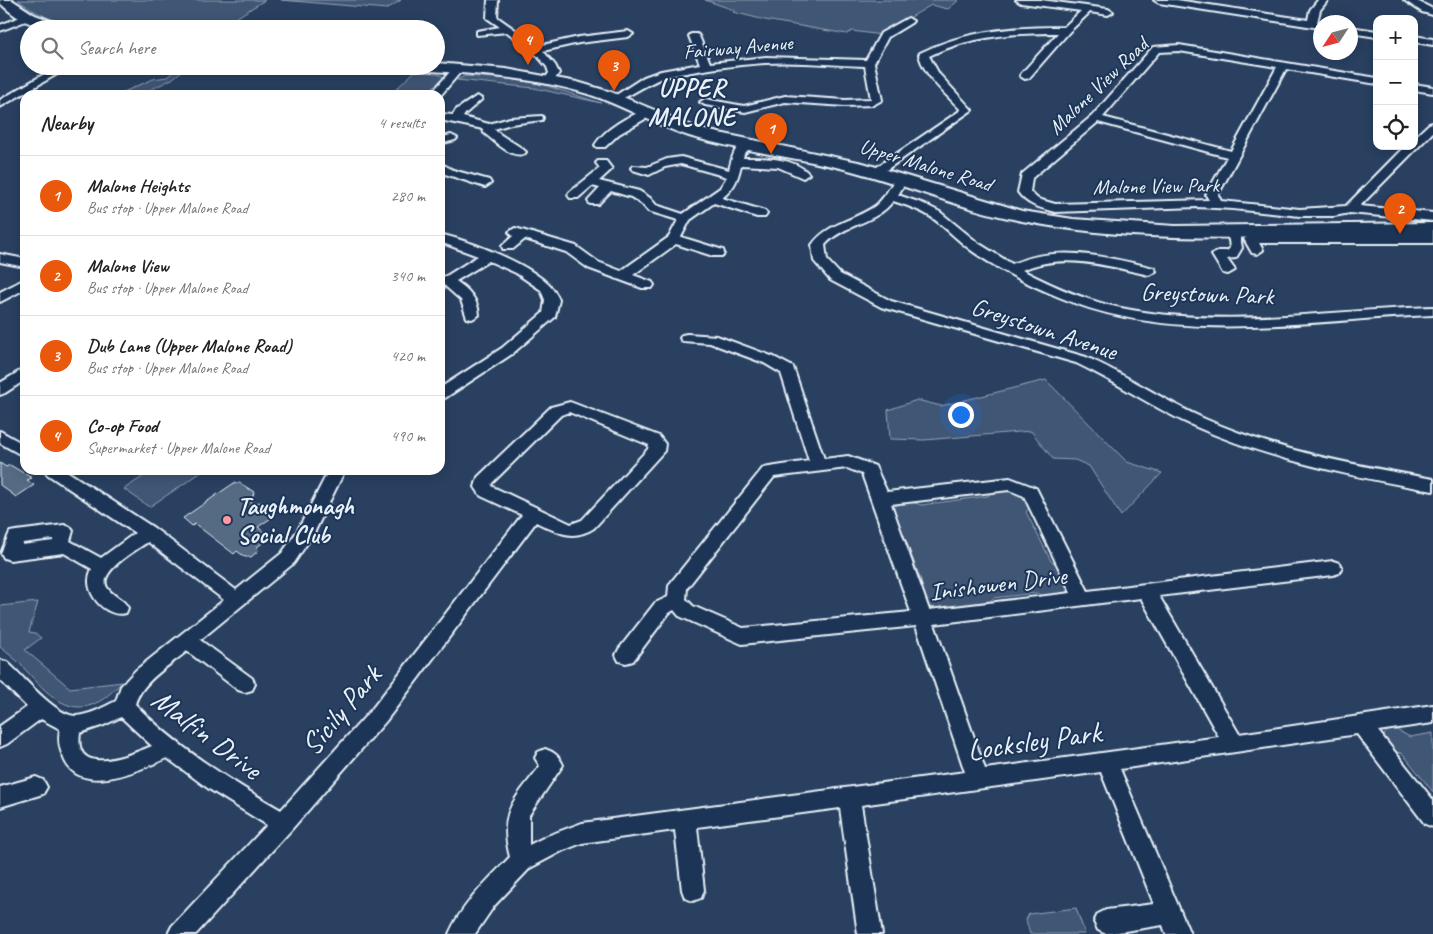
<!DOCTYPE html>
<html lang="en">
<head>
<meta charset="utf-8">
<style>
  :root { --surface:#fff; --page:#f2f2f2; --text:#222; --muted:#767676; --line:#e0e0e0; --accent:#ea580c }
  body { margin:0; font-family:Caveat,sans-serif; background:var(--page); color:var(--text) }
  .controls { position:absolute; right:15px; top:15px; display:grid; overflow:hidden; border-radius:10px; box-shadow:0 2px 12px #0003 }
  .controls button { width:45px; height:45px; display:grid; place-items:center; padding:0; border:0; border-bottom:1px solid var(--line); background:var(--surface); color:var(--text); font:25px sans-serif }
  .compass { position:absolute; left:1313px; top:15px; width:45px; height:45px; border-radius:50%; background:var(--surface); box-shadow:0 2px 12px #0003; rotate:234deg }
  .you { position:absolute; left:960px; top:414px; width:18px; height:18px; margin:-12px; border:4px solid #fff; border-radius:50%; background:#1a73e8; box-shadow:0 0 0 8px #1a73e833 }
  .badge { display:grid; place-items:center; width:32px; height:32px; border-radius:50%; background:var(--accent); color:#fff; font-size:16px; font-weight:700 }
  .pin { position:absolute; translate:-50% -41px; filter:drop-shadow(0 1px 2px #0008) }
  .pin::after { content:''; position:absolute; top:26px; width:18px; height:15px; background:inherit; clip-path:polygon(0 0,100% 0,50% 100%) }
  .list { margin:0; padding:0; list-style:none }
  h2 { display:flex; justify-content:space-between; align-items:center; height:65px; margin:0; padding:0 20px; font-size:21px }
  h2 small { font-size:16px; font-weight:400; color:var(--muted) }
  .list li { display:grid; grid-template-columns:32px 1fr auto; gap:15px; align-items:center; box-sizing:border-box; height:80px; padding:0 20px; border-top:1px solid var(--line) }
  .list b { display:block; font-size:19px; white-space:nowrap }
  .list p { margin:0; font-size:16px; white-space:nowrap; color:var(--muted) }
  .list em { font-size:16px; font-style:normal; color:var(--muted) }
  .icon { flex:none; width:28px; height:28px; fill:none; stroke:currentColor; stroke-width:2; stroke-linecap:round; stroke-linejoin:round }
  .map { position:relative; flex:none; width:1433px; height:934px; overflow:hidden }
  .search { position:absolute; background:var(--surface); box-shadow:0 2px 12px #0003; left:20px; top:20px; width:425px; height:55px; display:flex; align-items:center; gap:12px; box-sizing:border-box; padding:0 18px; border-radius:28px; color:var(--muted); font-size:19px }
  .panel { position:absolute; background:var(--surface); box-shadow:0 2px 12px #0003; left:20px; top:90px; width:425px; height:385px; border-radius:15px }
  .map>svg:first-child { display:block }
  .green { fill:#415774; stroke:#94a4b6 }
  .building { fill:#556a83; stroke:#e8f1f8 }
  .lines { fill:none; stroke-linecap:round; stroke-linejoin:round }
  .minor-casing { stroke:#e8f1f8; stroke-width:4 }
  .secondary-casing { stroke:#e8f1f8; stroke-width:4 }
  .minor { fill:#1d3557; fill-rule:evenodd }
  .secondary { fill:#1d3557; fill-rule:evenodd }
  .poi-dot { fill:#ff9aa2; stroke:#1d3557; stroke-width:2 }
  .labels { text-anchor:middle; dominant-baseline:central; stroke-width:4; stroke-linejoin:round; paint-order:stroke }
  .far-street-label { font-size:21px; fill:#e8f1f8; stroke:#1d3557 }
  .far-district-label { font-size:25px; font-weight:bold; letter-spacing:1px; fill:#e8f1f8; stroke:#1d3557 }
  .street-label { font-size:25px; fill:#e8f1f8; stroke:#1d3557 }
  .poi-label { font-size:25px; font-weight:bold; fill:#e8f1f8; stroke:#1d3557; text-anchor:start }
  .near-street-label { font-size:30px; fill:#e8f1f8; stroke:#1d3557 }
</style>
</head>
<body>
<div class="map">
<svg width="1433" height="934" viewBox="0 0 1433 934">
  <rect width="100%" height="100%" fill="#294061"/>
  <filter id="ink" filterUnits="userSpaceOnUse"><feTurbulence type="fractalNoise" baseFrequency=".02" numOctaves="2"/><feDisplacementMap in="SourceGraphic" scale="10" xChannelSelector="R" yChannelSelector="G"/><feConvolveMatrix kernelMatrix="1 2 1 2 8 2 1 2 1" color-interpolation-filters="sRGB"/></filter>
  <g filter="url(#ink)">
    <path class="green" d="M 18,0 L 265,0 L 218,29 L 81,29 C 58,23 37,15 18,0 Z
      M 281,0 L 401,0 L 387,9 Z
      M 705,0 L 959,0 L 948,9 L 931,5 L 881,35 L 852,31 L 847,34 L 765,20 L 733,12 L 734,10 Z
      M 180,66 L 188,66 L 172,79 L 140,95 L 117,95 L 153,79 L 167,77 Z
      M 415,71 L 436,73 L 444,77 L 425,95 L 390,95 Z
      M 465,76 L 509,79 L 541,84 L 601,103 L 534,88 L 457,80 Z
      M 1046,380 L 1127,462 L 1162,473 L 1121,516 L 1089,466 L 1075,460 L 1053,459 L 1031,431 L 924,440 L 890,439 L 888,410 L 917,400 L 941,406 Z
      M 153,470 L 205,470 L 149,507 L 124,489 Z
      M 1008,490 C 1020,493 1025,496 1030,507 L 1026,512 L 1051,561 C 1062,566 1069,579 1067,591 L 1061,595 L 1043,597 L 1037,593 L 993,598 L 990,603 C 974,605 933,616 924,602 C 921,598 919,592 918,587 L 922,583 L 903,533 L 897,530 L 892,507 C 902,502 912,501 921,505 L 988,496 L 991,492 Z
      M 38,602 L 29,632 L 35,633 L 41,638 L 25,650 L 70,688 L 123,682 C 115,688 107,698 98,702 C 66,720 41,686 21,665 C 15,658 7,653 0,647 L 0,606 Z
      M 1395,729 L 1410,737 L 1433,733 L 1433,792 L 1403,754 L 1388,749 L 1384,740 L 1384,735 L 1387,731 Z
      M 1076,908 L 1085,934 L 1030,934 L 1026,920 L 1029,914 Z"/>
    <path class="building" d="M 0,463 L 6,467 L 10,465 L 32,478 L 27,480 L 34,485 L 16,497 L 0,485 Z
      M 234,483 L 240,483 L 254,492 L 251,503 L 264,502 L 264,510 L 274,516 L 258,527 L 266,534 L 265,541 L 257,547 L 258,551 L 251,557 L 245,557 L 237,551 L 234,554 L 195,524 L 192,526 L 183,518 Z"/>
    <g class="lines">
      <defs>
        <path id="minor" d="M 488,0 L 498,0 L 497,17 L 538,46 L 579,37 L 628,31 L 633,34 L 628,37 L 579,43 L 543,51 L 555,65 L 559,73 L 553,82 L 549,83 L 544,80 L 549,73 L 547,67 L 535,53 L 507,32 L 477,35 L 477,31 L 500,27 L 487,18 Z
          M 1016,0 L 1041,0 L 1108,9 L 1113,12 L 1108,15 L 1090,12 L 1069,32 L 1029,78 L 1025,79 L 1020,76 L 1021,74 L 1058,33 C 1013,33 970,36 929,56 L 939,74 L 972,110 L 879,175 L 871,175 L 869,173 L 871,171 L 961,110 C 945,93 925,77 919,55 L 920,53 C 966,30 1013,27 1064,27 L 1081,11 L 1021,3 Z
          M 1154,0 L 1177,0 L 1308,20 L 1310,10 L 1318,0 L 1328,0 L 1320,10 L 1317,22 L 1321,22 L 1320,28 L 1159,3 Z
          M 1404,0 L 1415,0 L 1433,9 L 1433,15 L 1422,12 Z
          M 28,14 L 31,15 L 31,19 L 0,31 L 0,25 Z
          M 908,18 L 913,21 L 911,23 L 888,37 L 874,63 L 882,100 L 873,105 L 845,106 L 785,102 L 745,112 L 705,105 L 700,102 L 705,99 L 744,106 L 785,96 L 845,100 L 871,99 L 865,66 C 832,65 798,61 765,63 C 733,65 701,70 670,76 C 653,78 621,104 611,101 L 610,99 L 644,77 L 661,71 L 700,64 L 689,36 L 691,34 L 697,34 L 699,36 L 710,63 L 766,57 L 866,60 L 881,33 Z
          M 1350,27 L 1377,31 L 1377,37 L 1350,33 Z
          M 1414,36 L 1433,39 L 1433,45 L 1414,42 Z
          M 1179,45 L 1377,78 L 1377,84 L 1286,69 L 1218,195 L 1221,201 L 1300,209 L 1346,206 L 1405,146 L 1414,146 L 1414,138 L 1429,124 L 1433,123 L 1433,132 L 1360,206 L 1433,213 L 1433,221 L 1350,213 L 1334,216 L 1300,216 L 1233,209 L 1197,207 L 1055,212 C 1040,208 1027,205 1018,192 L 1022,174 L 1092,116 L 1153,47 ZM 1179,51 L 1277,67 L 1231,151 L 1103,117 L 1159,52 ZM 1098,122 L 1227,157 L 1206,195 L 1209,200 L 1055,204 L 1038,199 L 1030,192 L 1032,178 Z
          M 58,66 L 71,66 L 0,107 L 0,100 Z
          M 458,66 L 463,69 L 440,96 L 430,95 L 454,67 Z
          M 1414,84 L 1433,87 L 1433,93 L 1414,90 Z
          M 477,96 L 482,99 L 465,114 L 463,117 L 489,124 L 510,118 L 542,116 L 543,118 L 542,120 L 511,124 L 494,129 C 502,138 517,143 526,152 L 524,154 C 510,158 495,141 484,133 L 483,129 L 440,120 L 440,114 L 453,115 L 456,110 Z
          M 648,110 L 653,113 L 652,115 L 619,134 L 605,147 L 597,147 L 595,145 C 605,129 630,114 648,110 Z
          M 451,135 L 457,138 L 455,140 L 440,144 L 440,138 Z
          M 748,141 L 754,144 L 744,154 L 743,158 C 764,158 794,157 809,174 L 803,178 L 778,167 L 741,165 C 738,179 734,189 722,198 L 765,211 L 767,214 L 765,217 L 757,217 L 714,203 L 690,220 L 681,237 L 723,250 L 724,253 L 723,256 L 713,256 L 676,244 L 633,275 L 652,282 L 654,285 L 652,288 L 642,288 L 588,268 L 566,252 L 525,239 L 513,249 L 503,249 L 502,246 L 513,236 L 509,232 L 515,228 L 576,246 L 598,262 L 621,271 L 669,237 L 678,220 L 648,211 L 642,204 L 631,197 L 611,191 L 598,204 L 590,204 L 588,201 L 600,188 L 592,186 L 578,198 L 570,198 L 568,195 L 570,192 L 600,168 L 596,163 L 598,161 L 606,161 L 612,169 L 599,181 L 639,191 L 650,198 L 656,205 L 683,214 L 720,188 L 727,177 L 681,164 L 665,167 L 649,175 L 633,170 L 631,168 L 633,166 L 647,167 L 667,159 L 681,157 L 729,170 C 732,159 734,144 748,141 Z
          M 440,163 L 453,170 L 489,180 L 491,183 L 485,187 L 445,174 L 440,171 Z
          M 900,177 L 906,181 L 898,195 L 924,204 L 940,212 L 978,243 L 1012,264 C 1058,244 1107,257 1154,268 L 1156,271 L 1149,275 C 1108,266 1063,252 1022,270 C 1053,286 1086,301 1121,308 C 1223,329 1330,310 1433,307 L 1433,315 C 1310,319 1176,347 1059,297 C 1030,285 1001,271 975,253 C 960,243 947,228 931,217 C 920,210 906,205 893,201 C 876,224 843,224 825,245 L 827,260 L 840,274 L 891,301 L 1086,357 C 1127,375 1164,401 1205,419 C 1277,451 1355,465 1433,479 L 1433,491 C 1351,476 1270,460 1194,426 C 1153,408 1117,382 1076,363 L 881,307 L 830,280 L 814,261 L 812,245 C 827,223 854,221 875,206 C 884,199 889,188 896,178 Z
          M 1230,227 C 1239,229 1241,240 1242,248 L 1236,258 L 1227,259 L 1235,270 L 1228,274 L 1223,273 L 1212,255 L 1218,251 L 1227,251 L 1230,248 L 1229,240 L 1224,231 Z
          M 440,234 C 471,242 548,268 559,300 L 555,317 L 512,354 L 445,398 L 440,400 L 440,388 L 502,348 L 543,313 L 545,300 L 541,290 L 516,273 L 489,261 L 456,281 C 469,290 478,299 479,315 L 472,319 L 467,318 L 461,300 L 444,285 L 440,286 L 440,278 L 448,275 L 478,256 L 440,242 Z
          M 1250,235 L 1433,235 L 1433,243 L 1259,243 L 1263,250 L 1257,254 L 1252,253 L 1244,239 Z
          M 0,254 L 25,259 L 25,267 L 0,262 Z
          M 25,279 L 25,289 L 0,302 L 0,292 Z
          M 687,334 L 717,336 L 774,357 L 793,367 L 824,459 L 848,456 L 875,466 L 887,492 L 1010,478 L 1036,488 L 1088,591 L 1333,561 L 1339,563 L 1342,568 L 1339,573 L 1333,575 L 1159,596 L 1239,734 L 1433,705 L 1433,723 L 1378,731 L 1433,800 L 1433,827 L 1425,824 L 1357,734 L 1120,769 L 1190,934 L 1166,934 L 1163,925 L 1106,934 L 1098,930 L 1094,922 L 1098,914 L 1106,910 L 1154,904 L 1101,772 L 861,805 L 882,934 L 858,934 L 840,808 L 697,827 L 704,890 L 701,898 L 693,901 L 685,898 L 682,890 L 675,830 L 582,843 L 562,851 L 530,868 L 494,906 L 475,934 L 449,934 C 462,904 488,880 510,857 C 498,811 514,801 540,766 L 535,758 L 538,752 L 545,749 C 554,752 559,756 563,765 L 529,815 L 529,845 L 547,836 L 582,823 L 965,772 L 916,626 L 742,644 L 679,616 L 674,610 L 669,613 L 633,661 L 626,663 L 619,661 L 616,655 L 619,649 L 655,603 L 668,597 L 669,586 L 672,581 L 763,468 L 809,461 L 781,373 L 764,363 L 710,343 L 682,341 L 680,338 L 682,335 ZM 847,468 L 862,474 L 911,612 L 743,628 L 693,606 L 686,599 L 687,588 L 774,477 ZM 1009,490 L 1024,496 L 1071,593 L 929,610 L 891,504 ZM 1141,598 L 1219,737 L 985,769 L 934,624 Z
          M 25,368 L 25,380 L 5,393 L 0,395 L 0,383 Z
          M 570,402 L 659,436 L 665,444 L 664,451 L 594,528 C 572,542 557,532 536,522 L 386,721 L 291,830 L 196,934 L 168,934 L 172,926 L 267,825 L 209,789 L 167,758 C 140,770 77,799 63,756 C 59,747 58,740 60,729 L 41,719 L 7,744 L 0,747 L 0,726 L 27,707 L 0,680 L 0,660 L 7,662 C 23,676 55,716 76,716 C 90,715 104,707 116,701 L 121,686 L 136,670 L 224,600 L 148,542 C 137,549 95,573 108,589 C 114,597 124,599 128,608 L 126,613 C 106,619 80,591 92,569 L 64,553 L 10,560 L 4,558 L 1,553 L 10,532 L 16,531 L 64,525 L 70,527 L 73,531 L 70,541 L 101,558 L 135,533 L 47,474 L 45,470 L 65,470 L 154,528 L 236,590 L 282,553 L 298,530 L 329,470 L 345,470 L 314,533 L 294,563 L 200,640 L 252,678 L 255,684 L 252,690 L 245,692 L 238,690 L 187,651 C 170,665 141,682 135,704 C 176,747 229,780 281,810 L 372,709 L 522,515 L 481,496 L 475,487 L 478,477 L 551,407 ZM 569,412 L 649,445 L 648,449 L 582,520 L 571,524 L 491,486 L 492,483 L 561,415 ZM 53,539 L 53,541 L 22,545 L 23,543 ZM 121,717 L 152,746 C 130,755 73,779 80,733 L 104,725 Z
          M 0,431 L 25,445 L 25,457 L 0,443 Z
          M 36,777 L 43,780 L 47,787 L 43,794 L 0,807 L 0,787 Z"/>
        <path id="secondary" d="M 0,0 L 12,0 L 35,15 L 65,26 L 67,29 C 40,29 20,23 0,3 Z
          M 436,63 L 506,69 L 577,82 L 611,92 L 700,129 L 863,163 L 1022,211 L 1073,219 L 1175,226 L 1433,223 L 1433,235 C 1297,234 1157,248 1022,221 C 964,210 909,186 852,171 C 799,157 743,152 689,136 C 654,125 623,105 588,94 C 533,77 475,74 418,70 L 411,66 L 436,66 Z"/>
      </defs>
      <use href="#minor" class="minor-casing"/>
      <use href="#secondary" class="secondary-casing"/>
      <use href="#minor" class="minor"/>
      <use href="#secondary" class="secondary"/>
    </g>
  </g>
  <circle class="poi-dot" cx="227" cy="520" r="5"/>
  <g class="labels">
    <g class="far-street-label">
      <text transform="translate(738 47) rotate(-5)">Fairway Avenue</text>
      <text transform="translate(1098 86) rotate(-44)">Malone View Road</text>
      <text transform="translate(926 165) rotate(17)">Upper Malone Road</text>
      <text transform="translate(1156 186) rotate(-1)">Malone View Park</text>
    </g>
    <g class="far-district-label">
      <text x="692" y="88">UPPER<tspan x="692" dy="29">MALONE</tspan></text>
    </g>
    <g class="street-label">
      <text transform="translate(1207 294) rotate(2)">Greystown Park</text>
      <text transform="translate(1044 329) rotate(18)">Greystown Avenue</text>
      <text transform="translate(998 584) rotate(-7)">Inishowen Drive</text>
    </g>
    <g class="poi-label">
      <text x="237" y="506">Taughmonagh<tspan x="237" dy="29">Social Club</tspan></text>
    </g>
    <g class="near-street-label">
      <text transform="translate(341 710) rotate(-50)">Sicily Park</text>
      <text transform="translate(207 734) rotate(37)">Malfin Drive</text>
      <text transform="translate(1034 741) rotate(-8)">Locksley Park</text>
    </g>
  </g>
</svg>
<div class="controls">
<button>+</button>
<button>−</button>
<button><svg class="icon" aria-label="locate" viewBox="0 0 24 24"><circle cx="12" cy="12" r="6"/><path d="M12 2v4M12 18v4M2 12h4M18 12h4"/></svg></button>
</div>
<svg class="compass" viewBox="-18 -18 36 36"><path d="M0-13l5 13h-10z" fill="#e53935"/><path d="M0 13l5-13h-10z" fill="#767676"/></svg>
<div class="you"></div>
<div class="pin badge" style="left:771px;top:154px">1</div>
<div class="pin badge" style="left:1400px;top:234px">2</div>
<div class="pin badge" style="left:614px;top:91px">3</div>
<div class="pin badge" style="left:528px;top:65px">4</div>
<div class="search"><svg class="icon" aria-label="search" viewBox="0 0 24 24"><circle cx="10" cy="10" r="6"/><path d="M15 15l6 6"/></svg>Search here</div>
<section class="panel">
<h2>Nearby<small>4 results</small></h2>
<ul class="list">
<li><span class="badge">1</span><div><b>Malone Heights</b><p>Bus stop · Upper Malone Road</p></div><em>280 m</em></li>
<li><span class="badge">2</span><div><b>Malone View</b><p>Bus stop · Upper Malone Road</p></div><em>340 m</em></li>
<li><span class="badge">3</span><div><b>Dub Lane (Upper Malone Road)</b><p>Bus stop · Upper Malone Road</p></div><em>420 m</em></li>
<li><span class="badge">4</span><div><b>Co-op Food</b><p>Supermarket · Upper Malone Road</p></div><em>490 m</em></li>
</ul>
</section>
</div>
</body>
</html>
